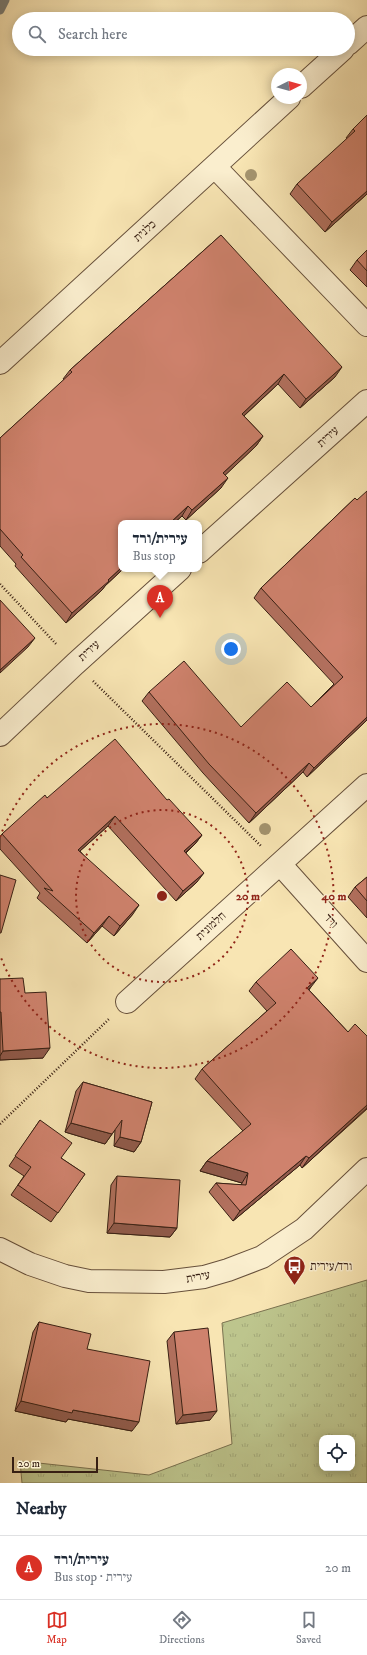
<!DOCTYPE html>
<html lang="en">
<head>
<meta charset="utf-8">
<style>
  :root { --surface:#fff; --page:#f6f6f7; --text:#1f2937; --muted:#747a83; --line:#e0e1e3; --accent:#d93025 }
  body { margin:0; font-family:"IM FELL DW Pica","Frank Ruhl Libre",serif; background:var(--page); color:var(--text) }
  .controls { position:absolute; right:12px; bottom:12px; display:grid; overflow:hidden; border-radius:8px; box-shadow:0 2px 10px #0003 }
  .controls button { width:36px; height:36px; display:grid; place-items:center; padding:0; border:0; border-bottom:1px solid var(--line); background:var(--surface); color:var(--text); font:20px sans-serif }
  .compass { position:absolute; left:271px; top:68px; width:36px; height:36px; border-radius:50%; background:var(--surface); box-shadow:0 2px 10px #0003; rotate:84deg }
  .scale { position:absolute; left:12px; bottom:10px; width:86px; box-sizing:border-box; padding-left:4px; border:2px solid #371f13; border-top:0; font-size:11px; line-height:14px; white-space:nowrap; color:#371f13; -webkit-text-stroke:3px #faeece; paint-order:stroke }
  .you { position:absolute; left:231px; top:649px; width:14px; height:14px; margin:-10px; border:3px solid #fff; border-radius:50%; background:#1a73e8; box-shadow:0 0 0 6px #1a73e833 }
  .badge { display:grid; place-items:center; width:26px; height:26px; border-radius:50%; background:var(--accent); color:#fff; font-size:13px; font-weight:700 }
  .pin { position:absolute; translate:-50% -33px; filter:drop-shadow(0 1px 2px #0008) }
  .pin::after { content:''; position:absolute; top:21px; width:14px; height:12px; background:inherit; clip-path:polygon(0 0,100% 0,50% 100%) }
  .popup { position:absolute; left:118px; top:520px; width:84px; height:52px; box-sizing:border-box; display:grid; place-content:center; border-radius:8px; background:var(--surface); filter:drop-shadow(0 1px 3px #0005); font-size:13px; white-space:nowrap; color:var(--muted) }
  .popup b { font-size:15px; color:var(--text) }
  .popup::after { content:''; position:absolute; left:50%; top:100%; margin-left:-8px; border:8px solid transparent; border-top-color:var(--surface) }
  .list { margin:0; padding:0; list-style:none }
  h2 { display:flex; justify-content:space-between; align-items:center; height:52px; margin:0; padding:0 16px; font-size:17px }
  h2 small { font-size:13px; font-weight:400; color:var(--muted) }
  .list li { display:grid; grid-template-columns:26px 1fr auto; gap:12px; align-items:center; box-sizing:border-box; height:64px; padding:0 16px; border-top:1px solid var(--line) }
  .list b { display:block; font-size:15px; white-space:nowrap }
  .list p { margin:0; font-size:13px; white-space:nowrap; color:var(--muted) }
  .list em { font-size:13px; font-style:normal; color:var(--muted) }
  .icon { flex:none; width:22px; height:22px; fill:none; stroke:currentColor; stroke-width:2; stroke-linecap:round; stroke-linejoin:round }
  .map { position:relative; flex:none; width:367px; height:1483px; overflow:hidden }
  .search { position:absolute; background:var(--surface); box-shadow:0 2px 10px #0003; left:12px; right:12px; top:12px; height:44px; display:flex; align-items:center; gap:10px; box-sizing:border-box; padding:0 14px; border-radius:22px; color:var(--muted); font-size:15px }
  .sheet { height:116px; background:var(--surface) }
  nav { display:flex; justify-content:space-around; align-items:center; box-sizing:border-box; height:56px; border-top:1px solid var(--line); background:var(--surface); font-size:11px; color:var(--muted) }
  nav a { display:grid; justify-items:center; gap:2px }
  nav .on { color:var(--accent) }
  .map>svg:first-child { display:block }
  .grass { fill:url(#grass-tufts); stroke:#7a7250; fill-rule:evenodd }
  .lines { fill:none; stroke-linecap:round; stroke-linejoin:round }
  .stream { stroke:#787d76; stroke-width:9 }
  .minor-casing { stroke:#67503b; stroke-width:24 }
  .path { stroke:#371f13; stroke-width:2.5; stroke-dasharray:1 2; stroke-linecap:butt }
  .minor { stroke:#faeece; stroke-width:22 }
  .tree { fill:#a4946f }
  .wall { fill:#b2705e; stroke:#371f13 }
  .shaded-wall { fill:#915b4c; stroke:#371f13 }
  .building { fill:#cf826d; stroke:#371f13 }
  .ring { fill:none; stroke:#8f2418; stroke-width:2; stroke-dasharray:2 4 }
  .labels { text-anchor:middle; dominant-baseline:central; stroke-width:3; stroke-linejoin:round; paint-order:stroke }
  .street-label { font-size:12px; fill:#371f13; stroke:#faeece }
  .poi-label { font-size:12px; fill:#371f13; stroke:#faeece; text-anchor:start }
  .centre { fill:#8f2418; stroke:#faeece; stroke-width:2 }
  .ring-label { font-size:12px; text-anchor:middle; font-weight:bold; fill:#8f2418; stroke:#faeece; stroke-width:3; stroke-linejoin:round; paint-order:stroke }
</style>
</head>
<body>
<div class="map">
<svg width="367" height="1483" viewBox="0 0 367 1483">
  <defs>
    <pattern id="grass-tufts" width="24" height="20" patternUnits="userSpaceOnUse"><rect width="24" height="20" fill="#bdc58d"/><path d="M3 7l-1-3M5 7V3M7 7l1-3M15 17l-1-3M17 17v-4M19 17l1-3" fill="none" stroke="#a3a979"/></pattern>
  </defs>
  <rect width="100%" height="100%" fill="#f8e5b3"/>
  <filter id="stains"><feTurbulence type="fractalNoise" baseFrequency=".005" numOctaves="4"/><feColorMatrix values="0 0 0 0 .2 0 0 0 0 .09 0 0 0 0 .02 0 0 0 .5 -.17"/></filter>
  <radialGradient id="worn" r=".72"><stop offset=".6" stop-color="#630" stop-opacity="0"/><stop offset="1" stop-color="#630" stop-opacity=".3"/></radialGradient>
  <path class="grass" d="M 367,1280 L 367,1483 L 22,1483 L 20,1461 L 149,1475 L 232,1444 L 222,1323 ZM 322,1438 L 352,1438 L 352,1468 L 322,1468 Z"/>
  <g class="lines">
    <path class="stream" d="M 0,10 L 5,0"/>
    <defs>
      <path id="minor" d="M 348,44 L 367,27
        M 301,87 L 343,49
        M 215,167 L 367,325
        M 0,363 L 289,98
        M 199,552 L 367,401
        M 0,735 L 75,664 L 180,569
        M 280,864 L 367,961
        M 127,1002 L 367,785
        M 0,1249 L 30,1264 L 65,1276 L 89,1281 L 164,1282 L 204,1277 L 228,1270 L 262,1257 L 304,1229 L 367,1169"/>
    </defs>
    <use href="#minor" class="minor-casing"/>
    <path class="path" d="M 0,584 L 57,645
      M 93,681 L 261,846
      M 0,1124 L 109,1019"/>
    <use href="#minor" class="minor"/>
  </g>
  <g class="tree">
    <circle cx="251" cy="175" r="6"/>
    <circle cx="265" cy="829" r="6"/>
  </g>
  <path class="wall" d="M 367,115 L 367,194 L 325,232 L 290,194 L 297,184 L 347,139 L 346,138 L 353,129 Z
    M 221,235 L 335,377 L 300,408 L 278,384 L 244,416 L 263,436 L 256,446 L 225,475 L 221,488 L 186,520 L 182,516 L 121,569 L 123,569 L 105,586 L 102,590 L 66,623 L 15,566 L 16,564 L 0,546 L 0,438 L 64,380 L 63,379 L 70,370 Z
    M 367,250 L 367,287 L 350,270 L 357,260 Z
    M 355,498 L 367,720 L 307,777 L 303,772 L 249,823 L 203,773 L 142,701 L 149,692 L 241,727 L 311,707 L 334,684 L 254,598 L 261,588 Z
    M 47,798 L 167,800 L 202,835 L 195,844 L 186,853 L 197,882 L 176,901 L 108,826 L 80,851 L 133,914 L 114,936 L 102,926 L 87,943 L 37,898 L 40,893 L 0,849 L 0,837 L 2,834 Z
    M 367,877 L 367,918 L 348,897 L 355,887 Z
    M 0,979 L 25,993 L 43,1058 L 0,1060 Z
    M 256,982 L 311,987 L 309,990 L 348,1032 L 367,1036 L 367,1109 L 302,1168 L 300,1165 L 233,1221 L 209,1192 L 216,1183 L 241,1185 L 242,1183 L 200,1171 L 207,1161 L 243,1131 L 195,1079 L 202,1069 L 267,1011 L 249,991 Z
    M 83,1082 L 152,1102 L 141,1142 L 134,1152 L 114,1146 L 115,1130 L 105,1144 L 65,1132 L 76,1091 Z
    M 40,1120 L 61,1158 L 85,1174 L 51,1222 L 11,1195 L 24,1176 L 9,1166 Z
    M 117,1176 L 177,1228 L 170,1237 L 107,1233 L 111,1185 Z
    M 39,1322 L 87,1349 L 132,1431 L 68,1419 L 66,1422 L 15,1411 L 33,1332 Z
    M 174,1332 L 210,1420 L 176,1424 L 167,1341 Z"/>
  <path class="shaded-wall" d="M 367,191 L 367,194 L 325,232 L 332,222 Z
    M 342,367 L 335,377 L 300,408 L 306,399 Z
    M 284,374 L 278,384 L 235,424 L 242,414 Z
    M 263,436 L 256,446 L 217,483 L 223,473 Z
    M 228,478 L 221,488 L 186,520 L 192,510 Z
    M 188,506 L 182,516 L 174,523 L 170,523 Z
    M 121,568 L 121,569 L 123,569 L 105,586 L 102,590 L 66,623 L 72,613 Z
    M 35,638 L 28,647 L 0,673 L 0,670 Z
    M 367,717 L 367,720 L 307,777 L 314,768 Z
    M 309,763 L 303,772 L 249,823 L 256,813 Z
    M 115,816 L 108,826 L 71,859 L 78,850 Z
    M 202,835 L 195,844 L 177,860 L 184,851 Z
    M 204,873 L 197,882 L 176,901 L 183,891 Z
    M 139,905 L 133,914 L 114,936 L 120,926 Z
    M 109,916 L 102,926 L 87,943 L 94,933 Z
    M 318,978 L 311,987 L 300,997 L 307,988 Z
    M 50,1048 L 43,1058 L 0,1060 L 0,1056 L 3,1051 Z
    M 367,1105 L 367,1108 L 302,1168 L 309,1158 Z
    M 71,1123 L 112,1134 L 105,1144 L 65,1132 Z
    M 120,1137 L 141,1142 L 134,1152 L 114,1146 Z
    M 306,1156 L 300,1165 L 233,1221 L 240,1211 Z
    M 207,1161 L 248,1173 L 242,1183 L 200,1171 Z
    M 114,1223 L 177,1228 L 170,1237 L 107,1233 Z
    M 21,1401 L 73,1410 L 139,1422 L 132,1431 L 68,1419 L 66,1422 L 15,1411 Z
    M 217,1411 L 210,1420 L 176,1424 L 183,1415 Z"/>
  <path class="building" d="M 367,115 L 367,191 L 332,222 L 297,184 L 355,131 L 353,129 Z
    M 221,235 L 342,367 L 306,399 L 284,374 L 242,414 L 263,436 L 223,473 L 228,478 L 192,510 L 188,506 L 170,523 L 121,523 L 121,568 L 108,580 L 109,581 L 72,613 L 21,557 L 23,555 L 0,529 L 0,438 L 72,372 L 70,370 Z
    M 367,250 L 367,271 L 357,260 Z
    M 367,491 L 367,717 L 314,768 L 309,763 L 256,813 L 209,764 L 149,692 L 184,661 L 241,727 L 287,682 L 311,707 L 343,677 L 261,588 L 355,498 L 357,500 Z
    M 0,600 L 35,638 L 0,670 Z
    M 115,739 L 167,800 L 169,799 L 202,835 L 184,851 L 204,873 L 183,891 L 115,816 L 78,850 L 139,905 L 120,926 L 109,916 L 94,933 L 44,888 L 53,891 L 2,834 L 45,795 L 47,798 Z
    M 0,875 L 16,880 L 1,933 L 0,933 Z
    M 367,877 L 367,901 L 355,887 Z
    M 291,949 L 318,978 L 307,988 L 348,1032 L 355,1024 L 367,1036 L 367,1105 L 309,1158 L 306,1156 L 240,1211 L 216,1183 L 246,1185 L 248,1173 L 207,1161 L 251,1124 L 202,1069 L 276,1003 L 256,982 Z
    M 23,978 L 25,993 L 46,992 L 50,1048 L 3,1051 L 1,1012 L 0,1012 L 0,979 Z
    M 83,1082 L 152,1102 L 141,1142 L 120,1137 L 122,1120 L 112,1134 L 71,1123 Z
    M 40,1120 L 72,1143 L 61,1158 L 85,1174 L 58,1213 L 18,1185 L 31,1167 L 15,1156 Z
    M 117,1176 L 180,1180 L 177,1228 L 114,1223 Z
    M 39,1322 L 91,1334 L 87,1349 L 150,1361 L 139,1422 L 73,1410 L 72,1413 L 21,1401 Z
    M 208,1328 L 217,1411 L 183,1415 L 174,1332 Z"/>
  <g class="ring">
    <circle cx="162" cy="896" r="86"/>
    <path d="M0 837A172 172 0 1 1 0 955"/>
  </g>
  <defs>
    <symbol id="bus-pin" viewBox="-11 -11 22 30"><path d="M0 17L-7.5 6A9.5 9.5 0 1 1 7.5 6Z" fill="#8f2418" stroke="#faeece"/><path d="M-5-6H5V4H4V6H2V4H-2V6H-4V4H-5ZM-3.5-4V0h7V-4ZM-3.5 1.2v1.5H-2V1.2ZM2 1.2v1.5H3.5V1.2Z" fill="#fff"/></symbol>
  </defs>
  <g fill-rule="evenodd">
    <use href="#bus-pin" x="282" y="1254" width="25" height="34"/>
  </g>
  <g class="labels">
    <g class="street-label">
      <text transform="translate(145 231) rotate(-42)">כלנית</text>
      <text transform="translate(328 437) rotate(-42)">עירית</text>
      <text transform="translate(89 651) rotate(-42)">עירית</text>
      <text transform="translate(331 921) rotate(48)">ורד</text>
      <text transform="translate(211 926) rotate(-42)">חלמונית</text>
      <text transform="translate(198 1277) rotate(-11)">עירית</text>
    </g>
    <g class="poi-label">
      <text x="310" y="1266">ורד/עירית</text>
    </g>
  </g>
  <circle cx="162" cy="896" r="6" class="centre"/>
  <g class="ring-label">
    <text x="248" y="900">20 m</text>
    <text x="334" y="900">40 m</text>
  </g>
  <rect width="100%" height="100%" filter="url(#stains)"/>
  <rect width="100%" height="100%" fill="url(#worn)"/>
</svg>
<div class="controls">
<button><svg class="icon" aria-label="locate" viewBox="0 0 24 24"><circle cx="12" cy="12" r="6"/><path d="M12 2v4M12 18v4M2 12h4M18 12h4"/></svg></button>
</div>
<svg class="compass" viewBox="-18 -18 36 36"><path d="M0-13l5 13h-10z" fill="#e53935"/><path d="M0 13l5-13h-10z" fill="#747a83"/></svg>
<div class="scale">20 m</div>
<div class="you"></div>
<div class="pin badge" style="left:160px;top:618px">A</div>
<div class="popup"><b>עירית/ורד</b>Bus stop</div>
<div class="search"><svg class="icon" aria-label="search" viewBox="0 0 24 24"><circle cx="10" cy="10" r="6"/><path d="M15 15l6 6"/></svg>Search here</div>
</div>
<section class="sheet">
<h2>Nearby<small></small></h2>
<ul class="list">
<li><span class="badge">A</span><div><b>עירית/ורד</b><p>Bus stop · עירית</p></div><em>20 m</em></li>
</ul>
</section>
<nav>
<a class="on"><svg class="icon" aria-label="map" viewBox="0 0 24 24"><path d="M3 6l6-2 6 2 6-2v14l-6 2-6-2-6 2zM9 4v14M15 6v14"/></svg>Map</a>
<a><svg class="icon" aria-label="directions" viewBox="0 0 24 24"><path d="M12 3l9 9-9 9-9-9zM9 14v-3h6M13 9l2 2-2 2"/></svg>Directions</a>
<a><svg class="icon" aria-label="saved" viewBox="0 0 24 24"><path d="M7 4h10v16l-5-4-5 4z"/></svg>Saved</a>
</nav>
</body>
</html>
